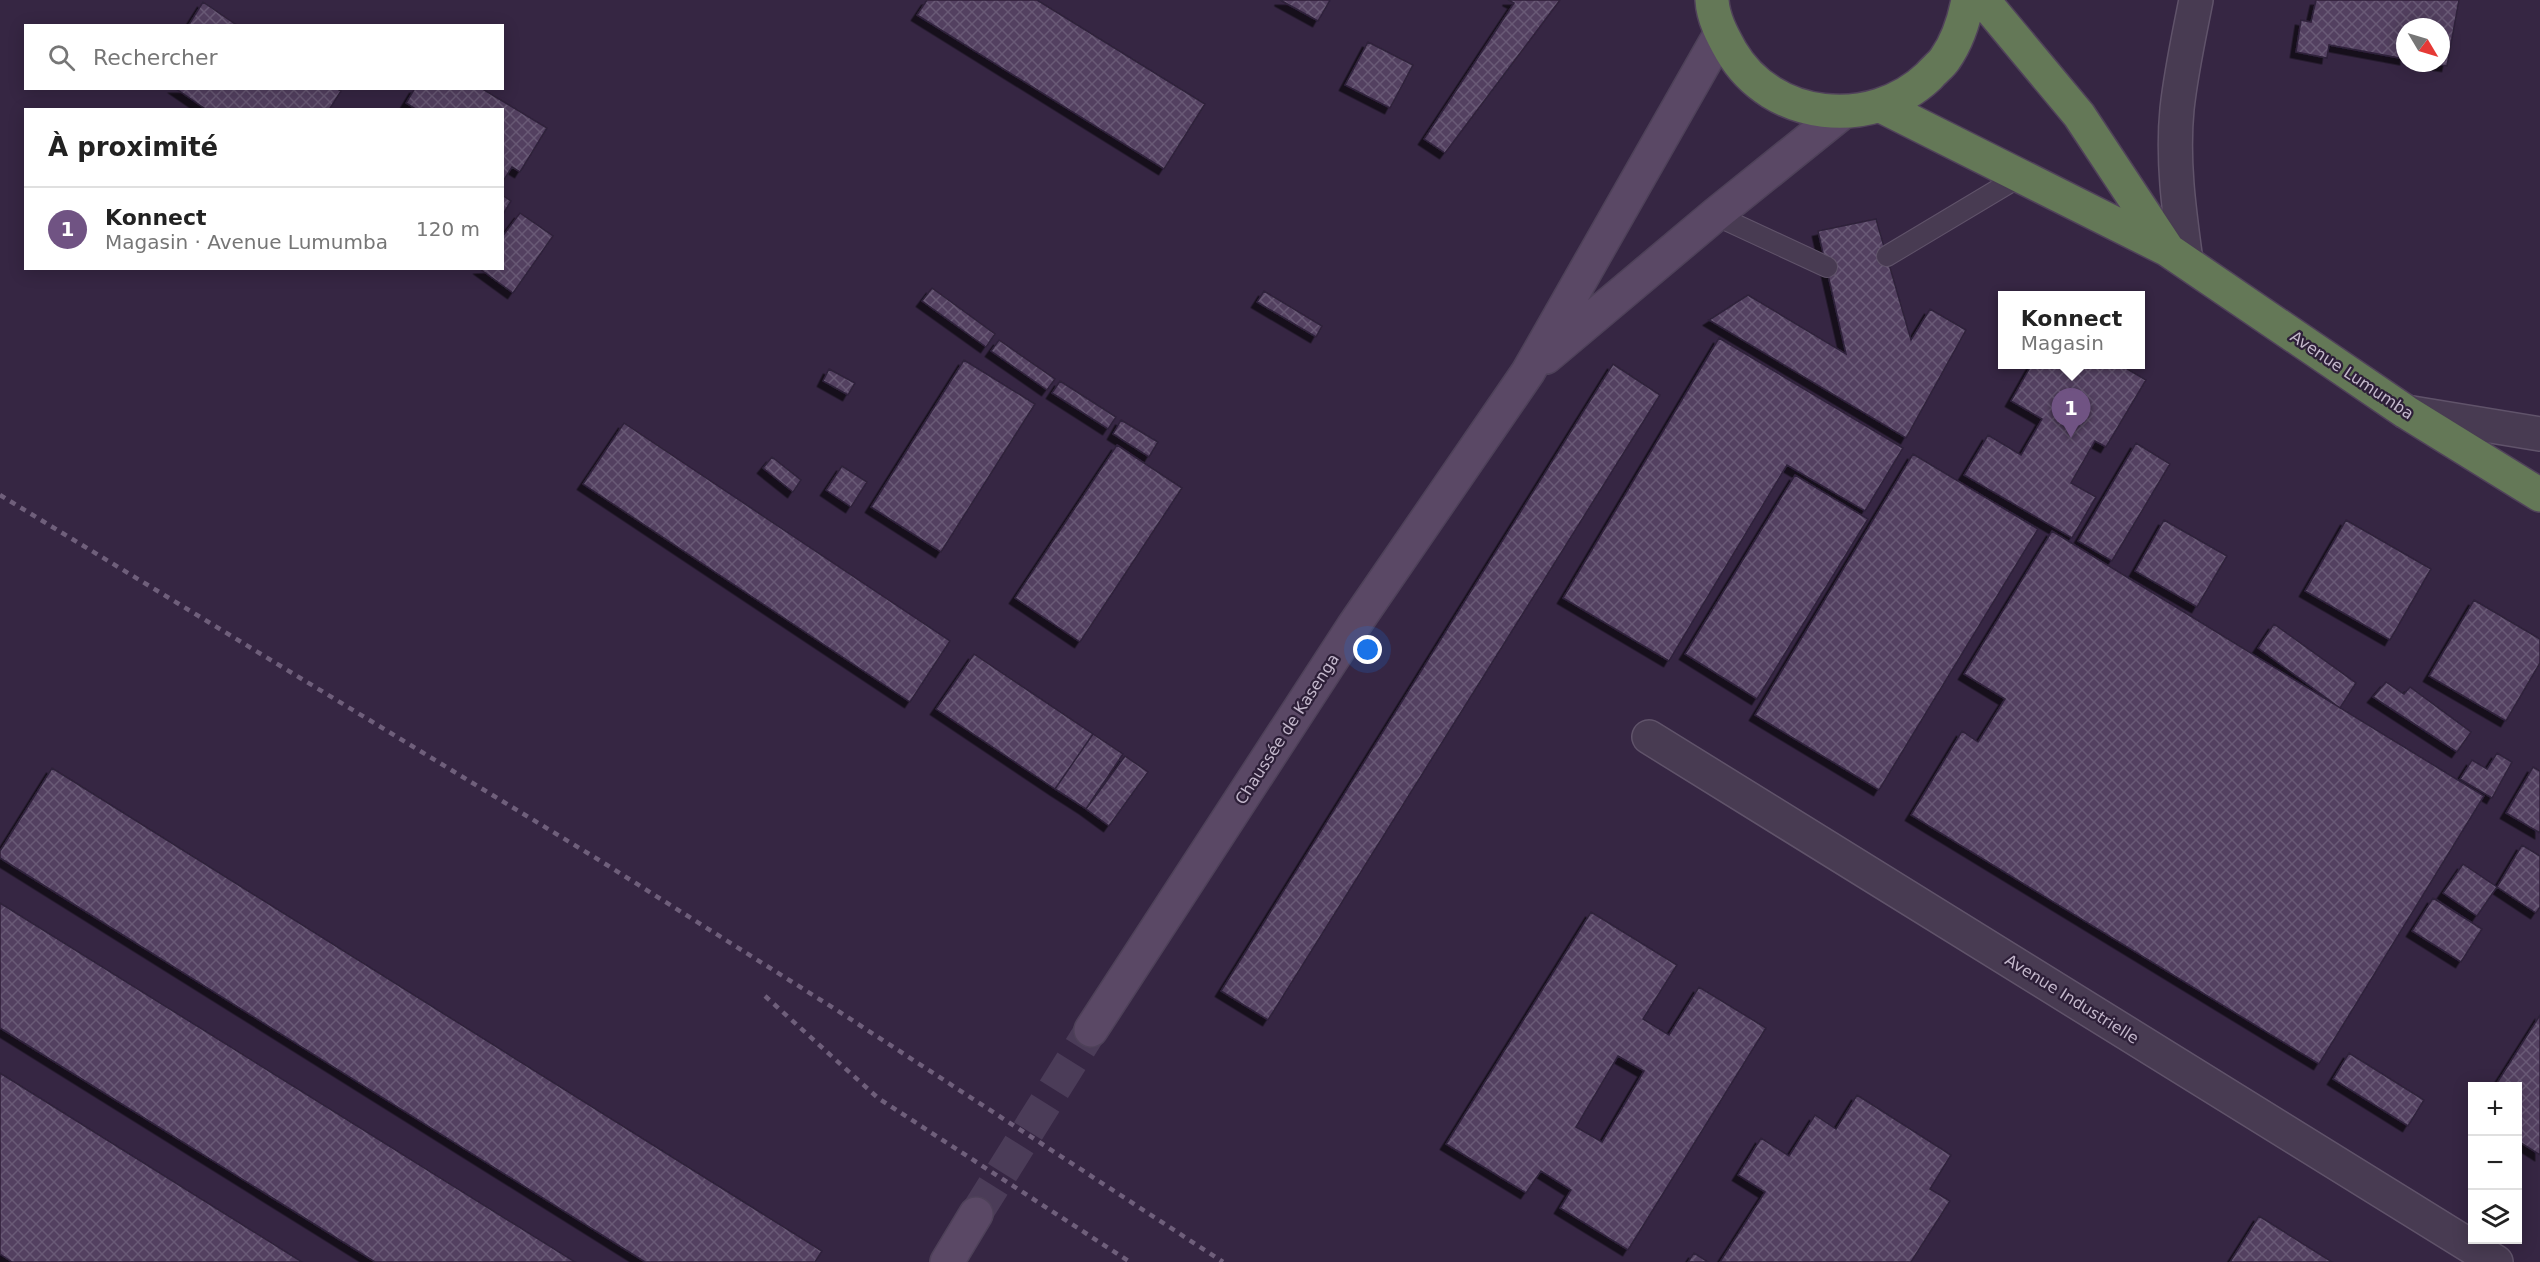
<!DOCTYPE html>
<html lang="fr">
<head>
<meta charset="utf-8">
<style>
  :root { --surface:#fff; --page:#f6f6f6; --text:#222; --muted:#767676; --line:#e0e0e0; --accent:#705383 }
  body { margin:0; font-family:"DejaVu Sans",sans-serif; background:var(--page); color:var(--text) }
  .controls { position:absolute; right:18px; bottom:18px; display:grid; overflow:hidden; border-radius:0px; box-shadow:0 3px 15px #0003 }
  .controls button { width:54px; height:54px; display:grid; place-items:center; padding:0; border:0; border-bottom:2px solid var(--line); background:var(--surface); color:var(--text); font:30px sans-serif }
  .compass { position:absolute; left:2396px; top:18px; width:54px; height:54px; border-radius:50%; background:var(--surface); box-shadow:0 3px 15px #0003; rotate:128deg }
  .you { position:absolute; left:1368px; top:650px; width:21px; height:21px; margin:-15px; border:4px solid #fff; border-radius:50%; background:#1a73e8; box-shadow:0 0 0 9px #1a73e833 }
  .badge { display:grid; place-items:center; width:39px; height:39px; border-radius:50%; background:var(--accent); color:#fff; font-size:20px; font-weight:700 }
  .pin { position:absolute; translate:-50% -50px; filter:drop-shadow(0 2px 3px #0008) }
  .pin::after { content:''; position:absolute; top:32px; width:21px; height:18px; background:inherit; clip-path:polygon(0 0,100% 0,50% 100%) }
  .popup { position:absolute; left:1998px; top:291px; width:147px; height:78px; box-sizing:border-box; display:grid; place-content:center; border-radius:0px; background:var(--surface); filter:drop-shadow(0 2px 4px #0005); font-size:20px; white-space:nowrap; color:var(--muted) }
  .popup b { font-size:22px; color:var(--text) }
  .popup::after { content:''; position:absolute; left:50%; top:100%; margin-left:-12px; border:12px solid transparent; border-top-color:var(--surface) }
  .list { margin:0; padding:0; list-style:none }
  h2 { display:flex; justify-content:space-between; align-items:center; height:78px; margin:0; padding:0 24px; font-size:26px }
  h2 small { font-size:20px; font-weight:400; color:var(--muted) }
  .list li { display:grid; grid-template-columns:39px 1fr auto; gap:18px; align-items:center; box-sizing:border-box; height:84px; padding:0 24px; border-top:2px solid var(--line) }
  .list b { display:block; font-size:22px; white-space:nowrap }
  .list p { margin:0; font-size:20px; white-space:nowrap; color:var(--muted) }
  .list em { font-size:20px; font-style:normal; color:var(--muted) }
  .icon { flex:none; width:33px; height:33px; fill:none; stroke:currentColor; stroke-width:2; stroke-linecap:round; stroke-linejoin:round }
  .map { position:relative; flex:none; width:2540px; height:1262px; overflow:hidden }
  .search { position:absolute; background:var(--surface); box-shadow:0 3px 15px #0003; left:24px; top:24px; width:480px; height:66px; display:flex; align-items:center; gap:15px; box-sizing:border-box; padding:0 21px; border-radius:0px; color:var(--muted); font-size:22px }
  .panel { position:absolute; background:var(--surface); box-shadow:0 3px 15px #0003; left:24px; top:108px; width:480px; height:162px; border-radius:0px }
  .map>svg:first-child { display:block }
  .building { fill:url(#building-cross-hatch); stroke:#2f213a; stroke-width:1.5; fill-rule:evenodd; filter:url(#shadow) }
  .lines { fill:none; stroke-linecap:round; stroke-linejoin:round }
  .secondary-tunnel { stroke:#4b3c58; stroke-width:33; stroke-dasharray:33 16; stroke-linecap:butt }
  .lane-casing { stroke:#60536a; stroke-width:22 }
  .street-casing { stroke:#60536a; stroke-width:36 }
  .secondary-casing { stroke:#4e4159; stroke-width:36 }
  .highway-casing { stroke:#50425a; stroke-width:36 }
  .lane { stroke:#483b52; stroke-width:20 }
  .street { stroke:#483b52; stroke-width:33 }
  .secondary { stroke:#5a4865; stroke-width:33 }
  .highway { stroke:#647857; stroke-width:33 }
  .rail { stroke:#6f5f7b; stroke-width:4.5; stroke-dasharray:6 6; stroke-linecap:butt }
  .labels { text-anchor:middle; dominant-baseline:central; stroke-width:4.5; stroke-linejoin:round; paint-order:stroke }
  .street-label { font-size:16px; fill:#c4b8cc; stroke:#2d1f38 }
</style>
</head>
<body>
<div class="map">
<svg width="2540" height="1262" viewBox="0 0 2540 1262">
  <defs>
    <pattern id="building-cross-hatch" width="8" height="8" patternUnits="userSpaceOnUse" patternTransform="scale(1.5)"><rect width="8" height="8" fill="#524060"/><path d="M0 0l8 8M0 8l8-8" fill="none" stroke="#695a76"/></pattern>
    <filter id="shadow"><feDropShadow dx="-5.5" dy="5.5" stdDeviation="0" flood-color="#0009"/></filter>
  </defs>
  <rect width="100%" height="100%" fill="#362643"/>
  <path class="building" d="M 927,0 L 1037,0 L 1205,104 L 1164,169 L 917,15 Z
    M 1280,0 L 1330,0 L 1318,21 Z
    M 1508,0 L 1560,0 L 1445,153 L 1424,139 L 1514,3 Z
    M 2316,0 L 2459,0 L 2447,66 L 2428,63 L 2441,63 L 2441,27 L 2405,27 L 2405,59 L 2329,45 L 2327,58 L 2296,52 L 2301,20 L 2311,22 Z
    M 203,2 L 238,26 L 188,26 Z
    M 1368,42 L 1413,65 L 1390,108 L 1345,85 Z
    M 175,88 L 336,88 L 341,91 L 329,110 L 207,110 Z
    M 415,88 L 481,88 L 547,128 L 520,172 L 512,167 L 502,183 L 502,110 L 417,110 L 406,103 Z
    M 502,195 L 511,201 L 502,216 Z
    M 520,213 L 553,236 L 513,293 L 480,269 L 502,268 L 502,237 Z
    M 1876,219 L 1911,340 L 1930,309 L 1966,330 L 1906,438 L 1709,320 L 1748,295 L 1846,354 L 1818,231 Z
    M 932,288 L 995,334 L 986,347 L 922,301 Z
    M 1264,291 L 1322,326 L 1316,337 L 1257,302 Z
    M 1719,338 L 1903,448 L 1865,511 L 1787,465 L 1669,661 L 1563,598 Z
    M 999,340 L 1055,379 L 1047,390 L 991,351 Z
    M 964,360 L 1035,404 L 941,552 L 871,507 Z
    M 1613,364 L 1660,395 L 1268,1020 L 1221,991 Z
    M 2032,364 L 2119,364 L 2146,380 L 2106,447 L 2095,441 L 2071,483 L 2096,497 L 2072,538 L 1964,475 L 1988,435 L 2021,455 L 2042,419 L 2011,401 Z
    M 829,369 L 855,383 L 848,395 L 823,381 Z
    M 1060,381 L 1116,417 L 1108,429 L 1052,393 Z
    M 1121,420 L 1158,442 L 1149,457 L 1113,434 Z
    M 624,423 L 950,641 L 910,702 L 583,484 Z
    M 2136,443 L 2170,464 L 2112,561 L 2078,541 Z
    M 1117,445 L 1182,488 L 1080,642 L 1015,598 Z
    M 1913,454 L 2038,529 L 1879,790 L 1755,715 Z
    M 772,457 L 801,480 L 793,492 L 763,468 Z
    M 842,466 L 867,482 L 851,507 L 826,490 Z
    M 1795,475 L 1868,519 L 1757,699 L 1685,654 Z
    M 2164,520 L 2227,556 L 2197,607 L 2135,571 Z
    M 2346,520 L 2431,569 L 2390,640 L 2305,591 Z
    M 2052,531 L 2484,796 L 2319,1064 L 1911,815 L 1962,731 L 1978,742 L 2005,699 L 1964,674 Z
    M 2474,600 L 2540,639 L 2540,663 L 2506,721 L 2429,676 Z
    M 2274,624 L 2356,683 L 2340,708 L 2258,648 Z
    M 974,654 L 1093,734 L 1055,789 L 936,709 Z
    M 2386,682 L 2404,694 L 2410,687 L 2471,732 L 2457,752 L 2373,697 Z
    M 1093,734 L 1123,754 L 1086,809 L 1055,789 Z
    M 2497,753 L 2512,762 L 2492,798 L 2460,779 L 2472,760 L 2487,769 Z
    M 1125,756 L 1148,772 L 1109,826 L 1086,809 Z
    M 2533,767 L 2540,771 L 2540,833 L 2506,813 Z
    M 52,768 L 822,1251 L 815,1262 L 645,1262 L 0,858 L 0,851 Z
    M 2522,845 L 2540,856 L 2540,907 L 2536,913 L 2497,887 Z
    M 2463,864 L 2497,887 L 2477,916 L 2443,893 Z
    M 2433,898 L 2482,929 L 2461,962 L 2412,931 Z
    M 0,903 L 575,1262 L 375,1262 L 0,1028 Z
    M 1591,912 L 1677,965 L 1643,1019 L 1669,1035 L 1699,987 L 1766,1028 L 1628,1250 L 1560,1208 L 1571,1190 L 1541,1171 L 1526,1193 L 1446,1144 ZM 1618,1056 L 1644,1071 L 1602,1142 L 1576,1127 Z
    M 2540,1015 L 2540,1155 L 2518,1141 L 2518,1086 L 2495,1086 Z
    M 2349,1053 L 2424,1100 L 2408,1126 L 2333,1079 Z
    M 0,1073 L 302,1262 L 12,1262 L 0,1254 Z
    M 1857,1095 L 1951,1155 L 1930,1189 L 1950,1201 L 1911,1262 L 1720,1262 L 1765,1192 L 1738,1175 L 1761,1138 L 1789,1156 L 1815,1115 L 1836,1129 Z
    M 2259,1216 L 2332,1262 L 2230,1262 Z
    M 1694,1253 L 1708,1262 L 1688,1262 Z"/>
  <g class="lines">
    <path class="secondary-tunnel" d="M 976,1214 L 1091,1030"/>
    <defs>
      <path id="lane" d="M 1715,215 L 1827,267
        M 1887,256 L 2019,177"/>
      <path id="street" d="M 2186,261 C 2179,210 2172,160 2177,109 C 2181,72 2189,36 2196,0
        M 2406,412 L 2540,434
        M 1649,737 L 2496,1262"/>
      <path id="secondary" d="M 1546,357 L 1715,215 L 1843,112
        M 1091,1030 L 1353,627 L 1528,372 L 1721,33
        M 947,1262 L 976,1214"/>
      <path id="highway" d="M 1712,0 C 1713,18 1722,35 1731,51 C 1772,121 1871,131 1929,76 C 1934,70 1941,65 1945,59 C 1957,42 1964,21 1968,0
        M 1983,0 L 2079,115 L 2167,248
        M 1881,106 L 2168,250 L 2406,412 L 2540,495"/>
    </defs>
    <use href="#lane" class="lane-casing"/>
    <use href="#street" class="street-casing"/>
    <use href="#secondary" class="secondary-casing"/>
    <use href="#highway" class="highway-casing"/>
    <use href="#lane" class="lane"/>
    <use href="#street" class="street"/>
    <use href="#secondary" class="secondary"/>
    <use href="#highway" class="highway"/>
    <path class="rail" d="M 0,495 L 599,860 L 835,1009 L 1223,1262
      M 765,996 L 878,1098 L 1130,1262"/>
  </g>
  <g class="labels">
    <g class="street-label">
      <text transform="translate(2352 375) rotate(34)">Avenue Lumumba</text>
      <text transform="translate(1287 729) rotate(-57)">Chaussée de Kasenga</text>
      <text transform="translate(2072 999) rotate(32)">Avenue Industrielle</text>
    </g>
  </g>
</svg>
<div class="controls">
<button>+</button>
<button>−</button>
<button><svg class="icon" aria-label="layers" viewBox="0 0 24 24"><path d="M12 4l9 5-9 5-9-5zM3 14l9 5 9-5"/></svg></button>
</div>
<svg class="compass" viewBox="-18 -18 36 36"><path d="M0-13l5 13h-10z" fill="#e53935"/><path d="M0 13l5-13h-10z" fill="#767676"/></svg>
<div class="you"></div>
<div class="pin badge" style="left:2071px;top:438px">1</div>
<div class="popup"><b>Konnect</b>Magasin</div>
<div class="search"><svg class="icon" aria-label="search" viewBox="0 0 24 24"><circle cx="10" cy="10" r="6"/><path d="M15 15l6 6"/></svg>Rechercher</div>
<section class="panel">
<h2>À proximité<small></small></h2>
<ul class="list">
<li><span class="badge">1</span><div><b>Konnect</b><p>Magasin · Avenue Lumumba</p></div><em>120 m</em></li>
</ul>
</section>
</div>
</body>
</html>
